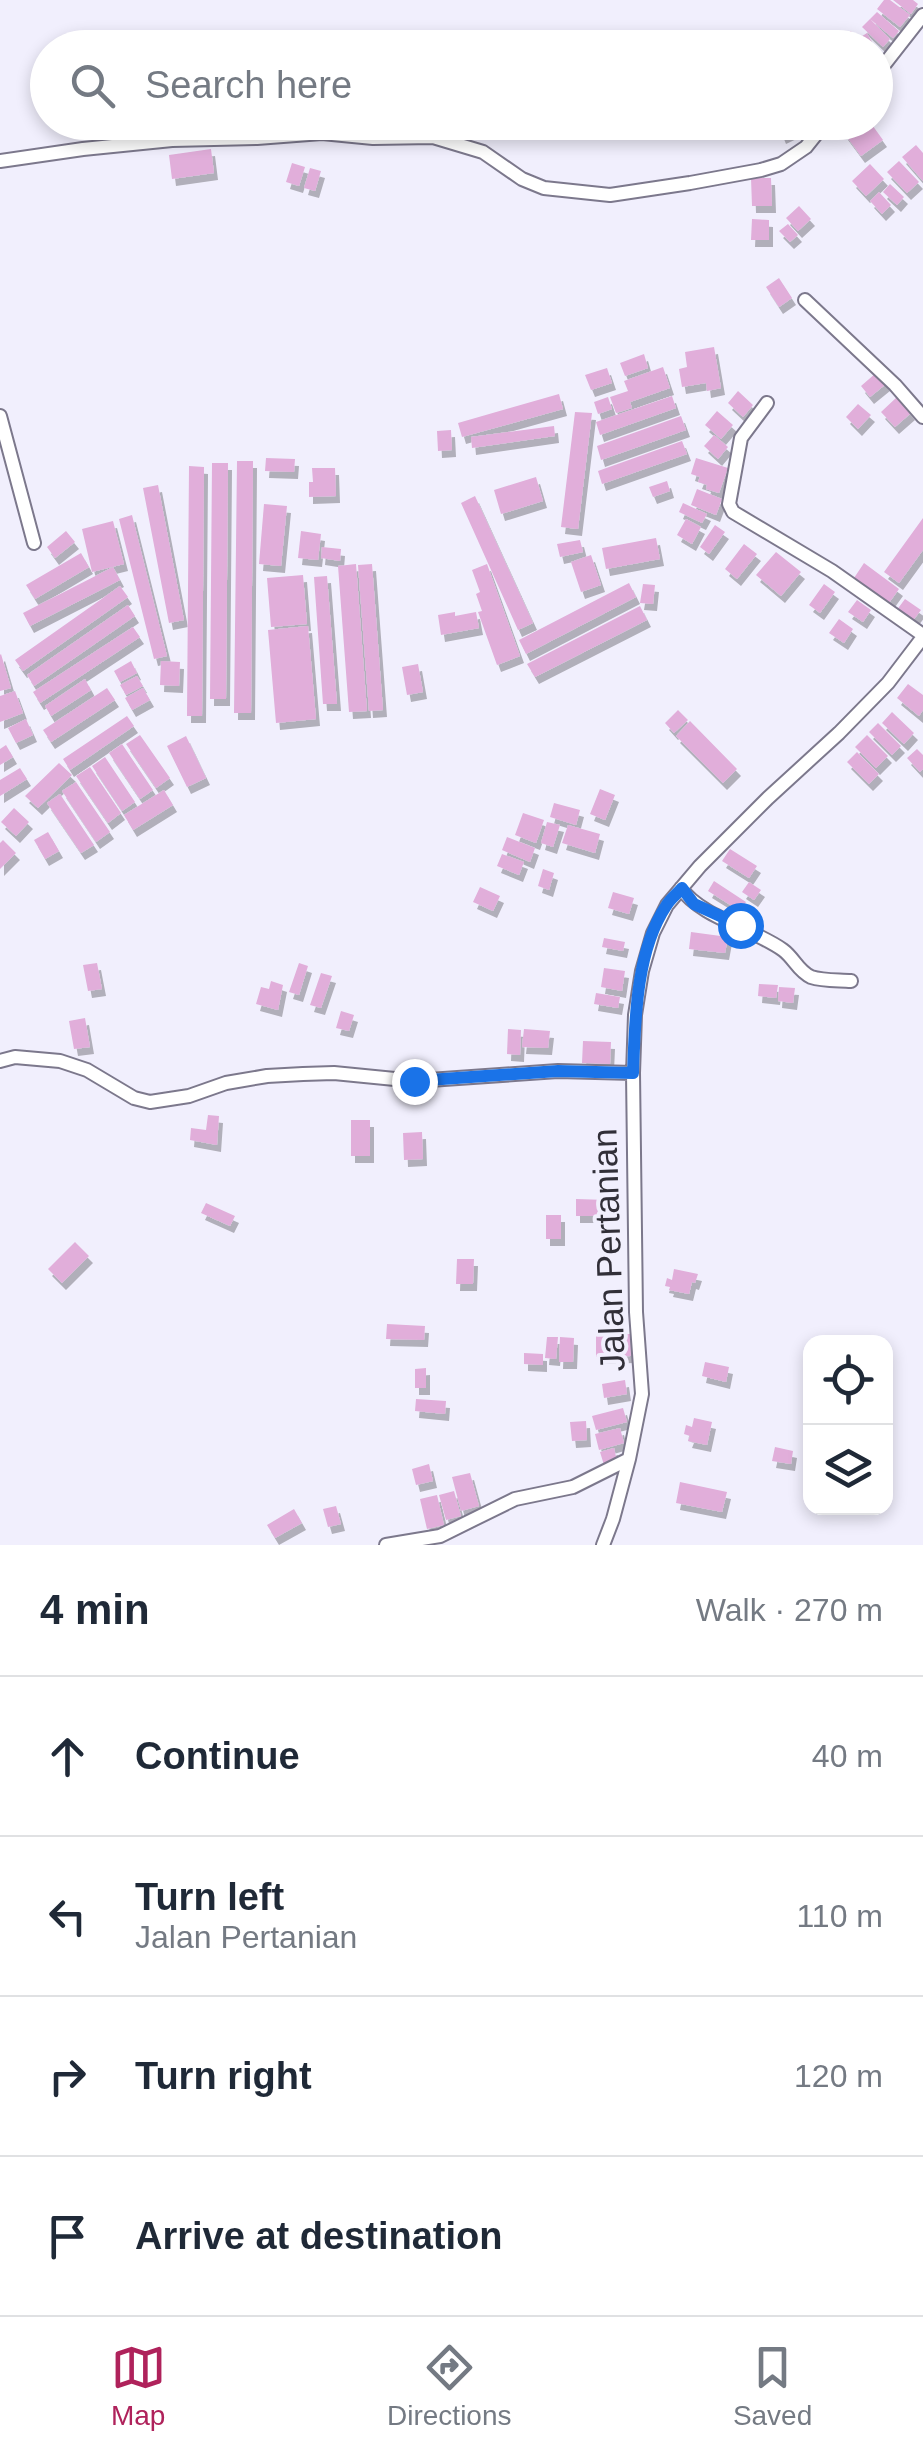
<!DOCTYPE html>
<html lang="en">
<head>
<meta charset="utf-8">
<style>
  :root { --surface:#fff; --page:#f6f6f7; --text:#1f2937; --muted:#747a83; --line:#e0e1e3; --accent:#af225b }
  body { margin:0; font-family:Helvetica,sans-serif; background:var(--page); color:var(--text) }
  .controls { position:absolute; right:30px; bottom:30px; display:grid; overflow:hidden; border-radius:20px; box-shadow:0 5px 15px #0003 }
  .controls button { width:90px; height:90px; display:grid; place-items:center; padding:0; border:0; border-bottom:2px solid var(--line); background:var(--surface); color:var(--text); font:50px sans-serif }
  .stop { position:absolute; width:30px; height:30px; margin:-22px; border:8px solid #1a73e8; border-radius:50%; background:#fff }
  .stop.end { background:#1a73e8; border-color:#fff; box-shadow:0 2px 10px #0008 }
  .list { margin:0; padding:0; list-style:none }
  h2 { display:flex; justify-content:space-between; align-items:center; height:130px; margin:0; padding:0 40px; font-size:42px }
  h2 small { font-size:32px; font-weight:400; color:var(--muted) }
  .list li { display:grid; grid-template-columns:65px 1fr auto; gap:30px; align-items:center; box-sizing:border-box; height:160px; padding:0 40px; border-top:2px solid var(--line) }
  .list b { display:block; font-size:38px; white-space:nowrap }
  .list p { margin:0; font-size:32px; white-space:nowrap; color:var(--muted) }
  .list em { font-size:32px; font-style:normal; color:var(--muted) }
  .icon { flex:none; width:55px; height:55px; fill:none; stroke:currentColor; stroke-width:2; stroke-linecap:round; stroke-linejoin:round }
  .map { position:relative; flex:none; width:923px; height:1545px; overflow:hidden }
  .search { position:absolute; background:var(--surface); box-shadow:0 5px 15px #0003; left:30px; right:30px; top:30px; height:110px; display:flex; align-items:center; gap:25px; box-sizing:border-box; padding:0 35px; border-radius:55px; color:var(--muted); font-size:38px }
  .sheet { height:770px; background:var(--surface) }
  nav { display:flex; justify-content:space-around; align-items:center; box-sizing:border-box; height:140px; border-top:2px solid var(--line); background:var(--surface); font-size:28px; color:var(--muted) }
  nav a { display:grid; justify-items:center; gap:5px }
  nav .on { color:var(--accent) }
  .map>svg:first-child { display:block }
  .building { fill:#e1aeda; filter:url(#shadow) }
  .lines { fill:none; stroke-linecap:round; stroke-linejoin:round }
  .minor-casing { stroke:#7c788c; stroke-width:16 }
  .minor { stroke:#fff; stroke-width:12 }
  .route { stroke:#1a73e8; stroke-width:12 }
  .labels { text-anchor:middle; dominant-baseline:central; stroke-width:8; stroke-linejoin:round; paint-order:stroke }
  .street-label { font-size:35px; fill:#312f38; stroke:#f1effd }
</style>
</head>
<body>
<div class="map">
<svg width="923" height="1545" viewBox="0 0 923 1545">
  <defs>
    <filter id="shadow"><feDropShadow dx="4" dy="7" stdDeviation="0" flood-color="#0004"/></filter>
  </defs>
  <rect width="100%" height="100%" fill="#f1effd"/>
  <path class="building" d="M 884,0 L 890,0 L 910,15 L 900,27 L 877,9 Z
    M 893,0 L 913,0 L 918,4 L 911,14 Z
    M 877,12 L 899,31 L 893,38 L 870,19 Z
    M 870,19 L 890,39 L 883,47 L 862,27 Z
    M 851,31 L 856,40 L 867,33 L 875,48 L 837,48 L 834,42 Z
    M 776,122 L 798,122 L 801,128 L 782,137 Z
    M 859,122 L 870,122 L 883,140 L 861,156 L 844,133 Z
    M 916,145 L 923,153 L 923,181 L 902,157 Z
    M 211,149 L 214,173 L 172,179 L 169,155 Z
    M 899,161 L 919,182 L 907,193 L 887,172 Z
    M 292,163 L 305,167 L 299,186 L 286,182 Z
    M 870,164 L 884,179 L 866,196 L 852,181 Z
    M 310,168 L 321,171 L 315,191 L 304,188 Z
    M 751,178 L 771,178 L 772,206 L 752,206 Z
    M 890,184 L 904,197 L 897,205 L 883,192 Z
    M 879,192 L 891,205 L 882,214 L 870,201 Z
    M 799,206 L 811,219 L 798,231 L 786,218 Z
    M 752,219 L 769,220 L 769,240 L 751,240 Z
    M 788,224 L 798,235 L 790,242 L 779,231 Z
    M 779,278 L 792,298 L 779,307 L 766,287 Z
    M 714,347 L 721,388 L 707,391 L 706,383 L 682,387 L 679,369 L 687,367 L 685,352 Z
    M 644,354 L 648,368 L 625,376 L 620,363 Z
    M 663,367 L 670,388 L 630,402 L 632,408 L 616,413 L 610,397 L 628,391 L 624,381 Z
    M 607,368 L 612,383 L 591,390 L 585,375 Z
    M 876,373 L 886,384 L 870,397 L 861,386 Z
    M 738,391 L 753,405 L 743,417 L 728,403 Z
    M 559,394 L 563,409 L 462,437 L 458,423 Z
    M 672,396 L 676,408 L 600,435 L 596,422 Z
    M 608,397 L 612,409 L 598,414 L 594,402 Z
    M 897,397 L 911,413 L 895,427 L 881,412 Z
    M 858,404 L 871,415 L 858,429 L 846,417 Z
    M 717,411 L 733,425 L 721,439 L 705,425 Z
    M 575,412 L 592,413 L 578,529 L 561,527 Z
    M 681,416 L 686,430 L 601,460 L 597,446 Z
    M 554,426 L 555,436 L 472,448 L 471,437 Z
    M 451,430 L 452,450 L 438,451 L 437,431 Z
    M 714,435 L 728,447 L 718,459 L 704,446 Z
    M 682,441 L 687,454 L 602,484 L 598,471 Z
    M 266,458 L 295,459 L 294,472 L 265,471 Z
    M 696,458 L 728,468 L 719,493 L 706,489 L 707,485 L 698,482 L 700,477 L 691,474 Z
    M 237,461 L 253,461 L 251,713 L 234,713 Z
    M 212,463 L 228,463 L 226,699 L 210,699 Z
    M 189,466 L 204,467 L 202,716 L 187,716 Z
    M 312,468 L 335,468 L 336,496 L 309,497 L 309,482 L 313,482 Z
    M 536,477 L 543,501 L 501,514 L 494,490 Z
    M 667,481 L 670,491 L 653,497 L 649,487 Z
    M 158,485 L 184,620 L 169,623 L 143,488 Z
    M 697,489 L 722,499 L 716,515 L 691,505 Z
    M 475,496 L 533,623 L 518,630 L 461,503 Z
    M 683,503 L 707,514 L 702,523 L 679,512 Z
    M 264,504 L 287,506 L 281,566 L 259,564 Z
    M 132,515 L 167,656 L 154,659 L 119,519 Z
    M 923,518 L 923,550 L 899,583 L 884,572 Z
    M 686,519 L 701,527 L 692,544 L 677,535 Z
    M 113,521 L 124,564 L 92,572 L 82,529 Z
    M 715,525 L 725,532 L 709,554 L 700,547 Z
    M 66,531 L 75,542 L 55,558 L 47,547 Z
    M 301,531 L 321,534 L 318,560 L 298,558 Z
    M 656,538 L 660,559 L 606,569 L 602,548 Z
    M 580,540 L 583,552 L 560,557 L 557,544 Z
    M 744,544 L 757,554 L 737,579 L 725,569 Z
    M 322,547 L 341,549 L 340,561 L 321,558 Z
    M 776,552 L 801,572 L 781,596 L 756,575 Z
    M 81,553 L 89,567 L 35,599 L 26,585 Z
    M 591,555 L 601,585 L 581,592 L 571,562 Z
    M 864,563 L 899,589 L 886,607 L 852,581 Z
    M 356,564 L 367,711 L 349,712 L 338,566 Z
    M 372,564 L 383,710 L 369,711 L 358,565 Z
    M 487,564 L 520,656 L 497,665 L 478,612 L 482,611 L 476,594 L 480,592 L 472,570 Z
    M 113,567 L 120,580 L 30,626 L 23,613 Z
    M 303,575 L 307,624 L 271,627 L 267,578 Z
    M 327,576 L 337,704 L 323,704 L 314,577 Z
    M 629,583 L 636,597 L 526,654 L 519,640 Z
    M 643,584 L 655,585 L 653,604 L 640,603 Z
    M 824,584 L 835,592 L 820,613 L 809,605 Z
    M 120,586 L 128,597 L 23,671 L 15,660 Z
    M 905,599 L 921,610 L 911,623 L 896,611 Z
    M 857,600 L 871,610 L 863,622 L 848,612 Z
    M 128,605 L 135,616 L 34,686 L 27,675 Z
    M 640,606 L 647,620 L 535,677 L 527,664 Z
    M 455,612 L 455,616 L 476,612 L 479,628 L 441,635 L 438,615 Z
    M 839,619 L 853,629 L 844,643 L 829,633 Z
    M 308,626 L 316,719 L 276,723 L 268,630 Z
    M 133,627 L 140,637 L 40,703 L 33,692 Z
    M 1,654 L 11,688 L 0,691 L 0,655 Z
    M 131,661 L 137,673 L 120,682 L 114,671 Z
    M 161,661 L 180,662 L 179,686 L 160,685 Z
    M 418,664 L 423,692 L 407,695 L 402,667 Z
    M 137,676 L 143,686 L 126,695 L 120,685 Z
    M 85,679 L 91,690 L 51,716 L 45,706 Z
    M 908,684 L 923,695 L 923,710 L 919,716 L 897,698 Z
    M 107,688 L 115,700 L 51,742 L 43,730 Z
    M 143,688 L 150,700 L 132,710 L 125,698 Z
    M 15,691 L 23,713 L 0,722 L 0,696 Z
    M 678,710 L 688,720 L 674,733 L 665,723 Z
    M 892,712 L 914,733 L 904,744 L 882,723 Z
    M 127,716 L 134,726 L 70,770 L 63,759 Z
    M 26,719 L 33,735 L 16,743 L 8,728 Z
    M 690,721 L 737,769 L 723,783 L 676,736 Z
    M 878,723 L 901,746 L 892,755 L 869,732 Z
    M 140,735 L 170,778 L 156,788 L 126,744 Z
    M 867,735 L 888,756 L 876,768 L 855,747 Z
    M 186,736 L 206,778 L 187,787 L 167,746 Z
    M 122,744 L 153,790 L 140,799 L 109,753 Z
    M 6,745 L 13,757 L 0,765 L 0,749 Z
    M 917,749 L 923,755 L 923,769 L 920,772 L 907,758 Z
    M 857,752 L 879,774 L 869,784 L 847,762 Z
    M 105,757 L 135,802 L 122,811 L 92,766 Z
    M 59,763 L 72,775 L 38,808 L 25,796 Z
    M 90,767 L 121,813 L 108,823 L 76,776 Z
    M 20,768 L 27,779 L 0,796 L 0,780 Z
    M 76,782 L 110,832 L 96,842 L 62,791 Z
    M 600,789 L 615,795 L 605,820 L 590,814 Z
    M 164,790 L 173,805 L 133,830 L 124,815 Z
    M 60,794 L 94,845 L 81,853 L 47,803 Z
    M 554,803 L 580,810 L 576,825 L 550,817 Z
    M 14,808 L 29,822 L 16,836 L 1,822 Z
    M 523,813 L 544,820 L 536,843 L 515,835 Z
    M 547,822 L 560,825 L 553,847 L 541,843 Z
    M 568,825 L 600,834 L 595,853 L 562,843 Z
    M 48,832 L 59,851 L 45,859 L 34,840 Z
    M 507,837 L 535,848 L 530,862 L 502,850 Z
    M 3,840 L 16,853 L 0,869 L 0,843 Z
    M 730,849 L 757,866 L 749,878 L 722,861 Z
    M 502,854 L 524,862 L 519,875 L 497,866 Z
    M 543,869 L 554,873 L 549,890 L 538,886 Z
    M 714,881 L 746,902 L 740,911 L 708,891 Z
    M 749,882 L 761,890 L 754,900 L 742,892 Z
    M 480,887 L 500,896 L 493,911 L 473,902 Z
    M 613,892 L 634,898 L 629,914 L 608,908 Z
    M 691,932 L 728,937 L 725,953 L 689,949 Z
    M 604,938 L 625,942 L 623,951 L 602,947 Z
    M 97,963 L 102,989 L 88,991 L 83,965 Z
    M 299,963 L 308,966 L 299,995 L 289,992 Z
    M 604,968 L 625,971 L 622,991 L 601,987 Z
    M 321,973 L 332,976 L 321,1008 L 310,1005 Z
    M 271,981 L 283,985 L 278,1010 L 256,1004 L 261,987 L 269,989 Z
    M 759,984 L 778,985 L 776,998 L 758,996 Z
    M 779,987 L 795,988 L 793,1003 L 778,1001 Z
    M 596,993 L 620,997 L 618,1008 L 594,1004 Z
    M 341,1011 L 354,1015 L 349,1031 L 336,1028 Z
    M 85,1018 L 90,1047 L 74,1049 L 69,1021 Z
    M 508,1029 L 521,1030 L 520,1055 L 507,1054 Z
    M 524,1029 L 550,1031 L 548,1048 L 522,1047 Z
    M 583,1041 L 611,1042 L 610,1064 L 582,1063 Z
    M 208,1115 L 219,1116 L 217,1145 L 190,1140 L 191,1128 L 206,1130 Z
    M 351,1120 L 370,1120 L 370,1156 L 351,1156 Z
    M 422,1132 L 423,1159 L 404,1160 L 403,1133 Z
    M 576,1199 L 607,1200 L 607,1216 L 576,1216 Z
    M 206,1203 L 235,1216 L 230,1226 L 201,1213 Z
    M 546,1215 L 561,1215 L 561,1239 L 546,1239 Z
    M 75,1242 L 89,1256 L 62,1283 L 48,1269 Z
    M 457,1259 L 474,1259 L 473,1284 L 456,1284 Z
    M 674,1269 L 698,1274 L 695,1283 L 692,1282 L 689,1294 L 669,1290 L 670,1287 L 665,1286 L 667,1278 L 672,1280 Z
    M 387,1324 L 425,1326 L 424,1340 L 386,1339 Z
    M 596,1334 L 630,1334 L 631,1356 L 596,1357 Z
    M 547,1337 L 558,1337 L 556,1359 L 545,1358 Z
    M 560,1337 L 574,1338 L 573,1362 L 559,1362 Z
    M 524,1353 L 543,1354 L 543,1365 L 524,1364 Z
    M 705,1362 L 729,1367 L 726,1382 L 702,1376 Z
    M 426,1368 L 426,1388 L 415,1388 L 415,1369 Z
    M 625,1380 L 627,1394 L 604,1398 L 602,1384 Z
    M 416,1399 L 446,1401 L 445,1414 L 415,1411 Z
    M 623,1408 L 627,1422 L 596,1430 L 592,1416 Z
    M 694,1418 L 712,1422 L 707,1445 L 688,1441 L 690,1436 L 684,1434 L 686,1425 L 692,1427 Z
    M 586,1421 L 587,1440 L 572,1441 L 570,1422 Z
    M 620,1428 L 624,1443 L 599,1450 L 595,1434 Z
    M 775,1447 L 793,1451 L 791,1464 L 772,1461 Z
    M 614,1448 L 617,1461 L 604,1465 L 600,1452 Z
    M 429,1464 L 433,1481 L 416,1485 L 412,1469 Z
    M 470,1473 L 479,1506 L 461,1511 L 452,1477 Z
    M 680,1482 L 727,1492 L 722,1512 L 676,1503 Z
    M 454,1491 L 461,1516 L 446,1520 L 439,1495 Z
    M 437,1495 L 444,1525 L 427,1529 L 420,1499 Z
    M 336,1506 L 341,1524 L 328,1527 L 323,1509 Z
    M 294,1509 L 302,1523 L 275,1538 L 267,1525 Z"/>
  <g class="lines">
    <defs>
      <path id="minor" d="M 876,75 L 923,15
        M 0,161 L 83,149 L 172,140 L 257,138 L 322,133 L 373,138 L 433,137 L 483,152 L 522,179 L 544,188 L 610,195 L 690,183 L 761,170 L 781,164 L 806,147 L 826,122
        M 805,300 L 895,385 L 923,417
        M 767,403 L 741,438 L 729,504 L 733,512 L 832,571 L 923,635
        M 0,416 L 34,543
        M 681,888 C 699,916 754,929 783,950 C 794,958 798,971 811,977 C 823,981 838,980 851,981
        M 0,1061 L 15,1057 L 60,1061 L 87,1070 L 134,1098 L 150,1102 L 189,1096 L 226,1083 L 267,1076 L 303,1074 L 334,1073 L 415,1081 L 558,1071 L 633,1073
        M 386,1545 L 440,1536 L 515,1499 L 573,1487 L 629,1459
        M 603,1545 L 613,1519 L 629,1459 L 642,1394 L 636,1312 L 633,1073 L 635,1015 L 642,971 L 653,933 L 667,905 L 700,866 L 768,798 L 839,733 L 888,683 L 923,637"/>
    </defs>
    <use href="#minor" class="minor-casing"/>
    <use href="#minor" class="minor"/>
  </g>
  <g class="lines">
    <path class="route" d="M 414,1081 L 558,1071 L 633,1073 C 635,1020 636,951 666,906 C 670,899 677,894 682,888 L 694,904 L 740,925"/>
  </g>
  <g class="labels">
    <g class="street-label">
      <text transform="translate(608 1250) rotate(-92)">Jalan Pertanian</text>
    </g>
  </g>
</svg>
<div class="controls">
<button><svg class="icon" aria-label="locate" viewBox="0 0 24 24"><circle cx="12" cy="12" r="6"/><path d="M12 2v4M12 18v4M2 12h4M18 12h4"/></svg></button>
<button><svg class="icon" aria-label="layers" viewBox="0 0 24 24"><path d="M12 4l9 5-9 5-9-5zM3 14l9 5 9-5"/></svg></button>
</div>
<div class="stop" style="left:740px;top:925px"></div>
<div class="stop end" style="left:414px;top:1081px"></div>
<div class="search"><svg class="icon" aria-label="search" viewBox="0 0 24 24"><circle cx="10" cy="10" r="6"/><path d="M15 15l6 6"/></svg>Search here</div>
</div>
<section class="sheet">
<h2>4 min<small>Walk · 270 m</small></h2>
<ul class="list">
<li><svg class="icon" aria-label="ahead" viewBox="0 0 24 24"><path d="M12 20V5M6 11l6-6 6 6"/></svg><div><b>Continue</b></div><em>40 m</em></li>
<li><svg class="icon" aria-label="left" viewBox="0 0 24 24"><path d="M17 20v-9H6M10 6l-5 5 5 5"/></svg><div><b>Turn left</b><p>Jalan Pertanian</p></div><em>110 m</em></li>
<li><svg class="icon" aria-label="right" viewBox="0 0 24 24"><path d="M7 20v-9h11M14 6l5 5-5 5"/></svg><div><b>Turn right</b></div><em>120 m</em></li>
<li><svg class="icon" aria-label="arrive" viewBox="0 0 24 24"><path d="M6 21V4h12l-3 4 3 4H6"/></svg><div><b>Arrive at destination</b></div></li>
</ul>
</section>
<nav>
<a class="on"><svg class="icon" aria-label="map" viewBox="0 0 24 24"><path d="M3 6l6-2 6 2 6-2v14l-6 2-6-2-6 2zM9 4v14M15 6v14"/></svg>Map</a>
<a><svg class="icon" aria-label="directions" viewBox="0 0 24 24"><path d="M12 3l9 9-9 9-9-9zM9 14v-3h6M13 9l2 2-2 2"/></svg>Directions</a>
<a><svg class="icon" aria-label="saved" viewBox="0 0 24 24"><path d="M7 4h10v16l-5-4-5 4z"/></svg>Saved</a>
</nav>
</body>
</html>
